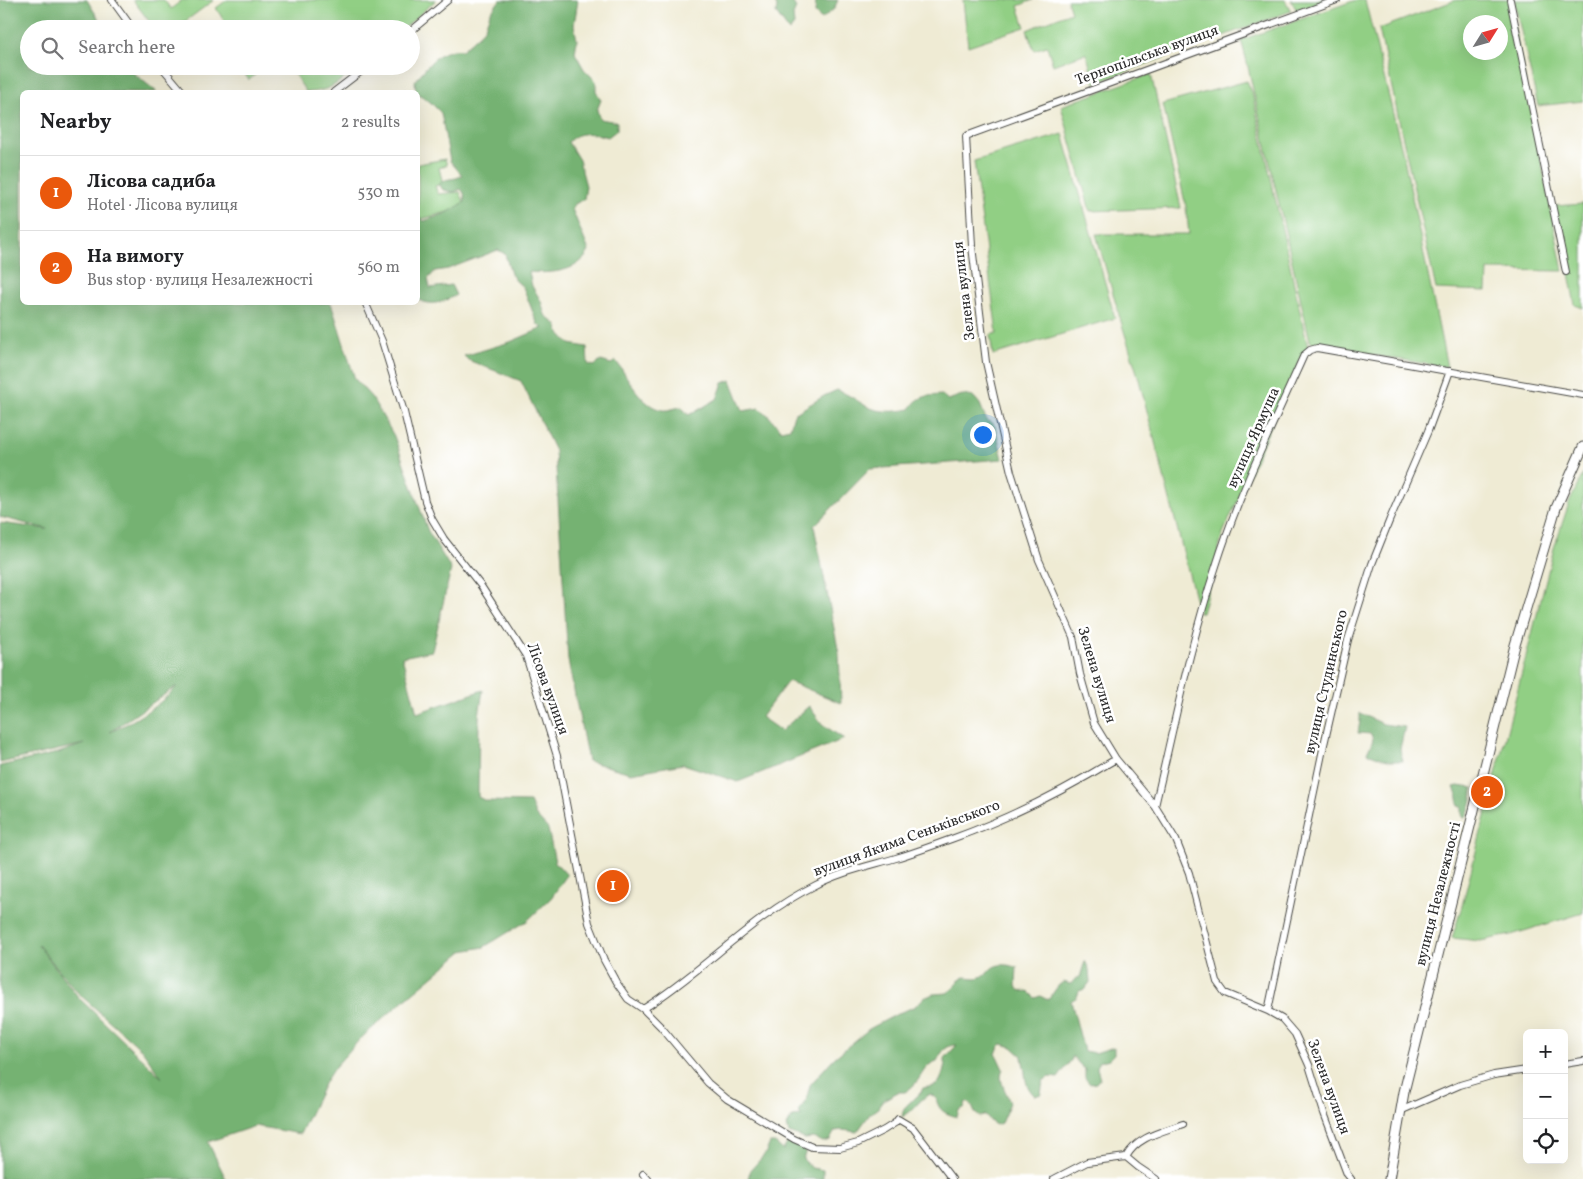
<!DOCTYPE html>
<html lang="en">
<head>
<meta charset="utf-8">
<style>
  :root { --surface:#fff; --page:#f6f6f6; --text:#202124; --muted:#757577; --line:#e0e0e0; --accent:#ea580c }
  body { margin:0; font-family:Vollkorn,serif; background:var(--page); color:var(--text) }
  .controls { position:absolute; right:15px; bottom:15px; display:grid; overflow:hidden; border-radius:8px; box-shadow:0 5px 20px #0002 }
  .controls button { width:45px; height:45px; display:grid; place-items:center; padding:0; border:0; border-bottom:1px solid var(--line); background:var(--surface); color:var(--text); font:25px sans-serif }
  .compass { position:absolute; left:1463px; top:15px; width:45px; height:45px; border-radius:50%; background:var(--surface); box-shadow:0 5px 20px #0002; rotate:53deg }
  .you { position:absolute; left:982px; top:434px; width:18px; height:18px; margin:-12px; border:4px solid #fff; border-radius:50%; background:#1a73e8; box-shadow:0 0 0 8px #1a73e833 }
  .badge { display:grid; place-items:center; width:32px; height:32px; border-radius:50%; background:var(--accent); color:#fff; font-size:16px; font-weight:700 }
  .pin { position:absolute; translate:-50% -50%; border:2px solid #fff; box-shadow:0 1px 5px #0006 }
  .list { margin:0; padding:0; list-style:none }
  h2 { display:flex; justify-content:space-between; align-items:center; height:65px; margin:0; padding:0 20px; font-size:21px }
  h2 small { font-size:16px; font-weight:400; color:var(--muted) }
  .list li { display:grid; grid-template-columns:32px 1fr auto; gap:15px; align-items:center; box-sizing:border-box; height:75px; padding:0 20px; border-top:1px solid var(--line) }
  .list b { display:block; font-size:19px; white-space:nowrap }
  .list p { margin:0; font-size:16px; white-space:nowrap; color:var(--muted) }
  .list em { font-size:16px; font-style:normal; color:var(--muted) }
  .icon { flex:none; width:28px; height:28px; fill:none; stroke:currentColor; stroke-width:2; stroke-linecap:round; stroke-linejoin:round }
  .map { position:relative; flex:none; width:1583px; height:1179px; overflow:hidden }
  .search { position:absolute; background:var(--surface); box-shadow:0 5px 20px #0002; left:20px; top:20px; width:400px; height:55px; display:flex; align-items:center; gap:12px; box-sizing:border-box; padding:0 18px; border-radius:28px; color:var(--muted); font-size:19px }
  .panel { position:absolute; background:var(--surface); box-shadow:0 5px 20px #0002; left:20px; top:90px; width:400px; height:215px; border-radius:8px }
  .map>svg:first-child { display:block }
  .green { fill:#91cf84; stroke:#5e7d58; fill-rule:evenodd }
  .forest { fill:#74b272; stroke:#506e4e; fill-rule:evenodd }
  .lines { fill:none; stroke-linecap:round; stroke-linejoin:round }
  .street-casing { stroke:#484844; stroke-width:8 }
  .secondary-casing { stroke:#484844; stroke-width:11 }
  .street { stroke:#fff; stroke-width:6 }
  .secondary { stroke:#fff; stroke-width:9 }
  .labels { text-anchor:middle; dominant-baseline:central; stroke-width:5; stroke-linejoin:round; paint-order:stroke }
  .street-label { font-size:15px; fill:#2b2b2b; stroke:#fff }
</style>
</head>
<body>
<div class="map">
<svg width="1583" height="1179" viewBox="0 0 1583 1179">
  <rect width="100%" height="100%" fill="#fff"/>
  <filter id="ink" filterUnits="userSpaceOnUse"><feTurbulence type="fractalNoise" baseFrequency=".02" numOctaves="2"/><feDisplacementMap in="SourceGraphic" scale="10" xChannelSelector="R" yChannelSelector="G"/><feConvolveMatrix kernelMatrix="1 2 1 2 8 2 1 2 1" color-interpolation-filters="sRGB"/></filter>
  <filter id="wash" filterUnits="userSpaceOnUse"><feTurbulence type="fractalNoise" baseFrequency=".0096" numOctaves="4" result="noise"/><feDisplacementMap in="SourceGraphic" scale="20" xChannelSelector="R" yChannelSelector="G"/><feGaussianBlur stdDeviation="1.12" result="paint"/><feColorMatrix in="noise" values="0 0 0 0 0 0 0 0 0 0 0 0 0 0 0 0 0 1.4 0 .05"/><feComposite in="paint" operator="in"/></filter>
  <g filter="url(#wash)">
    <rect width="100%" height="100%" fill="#efebd4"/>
    <path class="green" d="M 133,0 L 164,0 L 171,9 L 182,0 L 214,0 L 175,29 L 155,29 Z
      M 227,0 L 436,0 L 403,29 L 229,29 L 216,8 Z
      M 963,0 L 1033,0 L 1018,6 L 1025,27 L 968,46 Z
      M 1067,0 L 1285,0 L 1291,11 L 1095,83 L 1086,53 L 1053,65 L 1047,46 L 1034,50 L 1027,30 L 1071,12 Z
      M 1291,0 L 1327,0 L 1297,11 Z
      M 1356,0 L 1365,0 L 1404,158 L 1447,367 L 1315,346 L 1310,341 L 1246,58 L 1241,40 Z
      M 1456,0 L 1509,0 L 1563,271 L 1488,270 L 1487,291 L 1436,289 L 1379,29 ZM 1470,22 L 1500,22 L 1500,52 L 1470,52 Z
      M 1514,0 L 1583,0 L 1583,101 L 1538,106 Z
      M 239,66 L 265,66 L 249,80 Z
      M 289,66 L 359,66 C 341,81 330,92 306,92 Z
      M 1151,74 L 1181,208 L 1090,211 L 1061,106 Z
      M 1247,81 L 1252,92 L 1308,348 L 1303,354 L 1223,533 L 1202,613 L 1199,613 L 1138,376 L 1119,315 L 1096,234 L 1189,234 L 1186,207 L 1163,104 Z
      M 1063,134 L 1115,318 L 993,355 L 990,335 L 997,333 L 974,161 Z
      M 445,159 L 447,165 L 439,168 L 443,184 L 435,186 L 438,194 L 460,192 L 466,207 L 418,220 L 418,164 Z
      M 1583,204 L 1583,308 L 1575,305 L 1567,263 L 1554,206 Z
      M 1583,474 L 1583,913 L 1511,935 L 1480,941 L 1452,938 L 1462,906 L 1554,548 L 1569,503 Z"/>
    <path class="forest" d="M 0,0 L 87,0 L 105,29 L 29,29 L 29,66 L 129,66 L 132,72 L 157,92 L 22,92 L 22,302 L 331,303 L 355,379 L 372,398 L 394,436 L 428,531 L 451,569 L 432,651 L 402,657 L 417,713 L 483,690 L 479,716 L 478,797 L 486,801 L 530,802 L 536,816 L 548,829 L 555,862 L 567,875 L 551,898 L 527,921 L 484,947 L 463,951 L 409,996 L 360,1039 L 334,1068 L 325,1082 L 300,1134 L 255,1126 L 208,1142 L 226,1179 L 0,1179 L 0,766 L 58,753 L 84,744 L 0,763 L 0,523 L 47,529 L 0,517 ZM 177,686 C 164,703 129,724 110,732 ZM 38,945 L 78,993 L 142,1050 L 162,1078 L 79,998 Z
      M 500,0 L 578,0 L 574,25 L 577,40 L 575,53 L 584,69 L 596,81 L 596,91 L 601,100 L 597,110 L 600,119 L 617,122 L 617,130 L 608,137 C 592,133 580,130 568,142 L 579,160 L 586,186 L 584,199 L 575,204 L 572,209 L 589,251 C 579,272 550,274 529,272 L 532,286 L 541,301 L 545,315 L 557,325 L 558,331 L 570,344 L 587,347 L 588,364 L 594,366 L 601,361 L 611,364 L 616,361 C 628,377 641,407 663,410 C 668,411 677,407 682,407 L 688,415 C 699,411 707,404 717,399 L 723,383 L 731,380 L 743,411 L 759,408 L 766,413 L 781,430 L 790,428 L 794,414 L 824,396 L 837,390 C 848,394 856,400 866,406 C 879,413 896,412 910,409 C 919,395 927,396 942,395 L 948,400 L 962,395 L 974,397 L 980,404 L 986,419 L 995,426 L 1003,459 L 870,469 L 814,526 L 839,654 L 841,703 L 788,681 L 761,717 L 781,731 L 809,706 L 822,724 L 844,739 L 738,782 L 683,764 L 631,773 L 588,761 L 568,660 L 555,451 L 521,381 L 468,360 L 464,356 L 510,342 L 543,328 L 538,325 L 523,287 L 516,281 L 511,274 L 505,254 L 498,250 L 448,269 L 435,271 L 428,279 L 430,288 L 451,285 L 456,295 C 443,303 432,306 418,300 L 418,216 L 424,221 L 447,213 L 465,202 L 464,193 L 461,189 L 454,192 L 443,190 L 439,184 C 448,176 455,181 462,175 L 450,161 L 441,113 L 429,101 L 416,92 L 415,81 C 428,65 440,47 462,50 L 480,34 L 485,27 L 490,13 Z
      M 774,0 L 793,0 L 792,1 L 796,8 L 793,15 L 794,25 L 789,31 L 776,13 L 777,7 Z
      M 816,0 L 838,0 L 834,9 L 822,19 L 815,13 Z
      M 1360,713 L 1383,724 L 1405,727 L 1400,749 L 1403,761 L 1390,761 L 1367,753 L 1373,740 L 1371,734 L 1358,733 L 1360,721 Z
      M 1458,786 L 1473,788 C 1474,795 1469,814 1465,818 L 1462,815 L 1462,807 L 1459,806 C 1457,803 1459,802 1458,798 C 1458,795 1455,791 1454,787 Z
      M 1085,961 L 1089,969 L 1090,982 L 1085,989 L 1079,991 L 1077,997 L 1071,1001 L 1084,1051 L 1095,1053 L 1114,1047 L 1114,1054 L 1109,1059 L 1098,1062 L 1097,1068 L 1100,1078 L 1096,1083 L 1090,1084 L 1085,1078 L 1085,1070 L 1072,1056 L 1072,1059 L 1058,1078 L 1049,1077 L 1043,1081 L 1041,1094 L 1035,1096 C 1027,1088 1026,1083 1025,1073 C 1025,1067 1022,1062 1022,1056 L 1012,1047 L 1002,1044 L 999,1046 L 996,1054 L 1003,1069 C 997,1080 1007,1092 1010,1103 L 1001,1123 L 996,1125 L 991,1122 L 986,1115 L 980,1117 L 975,1113 L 971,1104 L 966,1102 L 964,1108 L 959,1110 L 957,1117 C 945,1113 939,1112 936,1098 L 930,1094 C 919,1099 913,1112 902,1117 C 903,1101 919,1100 923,1088 C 927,1087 933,1087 936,1085 C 942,1082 946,1064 945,1058 L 957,1045 C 946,1045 942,1051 937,1061 C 925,1064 922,1076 915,1084 C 912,1087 908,1090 905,1092 L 898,1092 L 883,1100 L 879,1107 L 870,1114 L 857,1132 L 842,1130 L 835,1131 L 830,1140 L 823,1142 L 813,1138 L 805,1139 L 789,1133 L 786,1126 L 793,1117 L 801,1116 L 799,1110 L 806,1101 L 810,1085 L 833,1059 L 869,1029 L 901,1012 L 914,1007 L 924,998 L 933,994 L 947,993 L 954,988 L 957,982 L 964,977 L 977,978 L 986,975 C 994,962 1004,964 1017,967 L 1016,986 C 1019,991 1022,992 1028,991 L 1035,998 L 1040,996 L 1048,1000 L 1058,986 L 1063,982 L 1071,984 L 1075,979 L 1080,977 Z
      M 788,1142 L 799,1144 L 806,1151 L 803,1159 L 812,1168 L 823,1170 L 823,1179 L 748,1179 L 750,1171 L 765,1154 L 770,1143 L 775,1143 L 783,1150 Z"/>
  </g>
  <g filter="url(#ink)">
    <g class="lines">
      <defs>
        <path id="street" d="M 112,0 L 133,29
          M 1337,0 L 966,136 L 972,246 L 986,362 L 1011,472 L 1039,560 L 1073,637 L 1080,674 L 1094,723 L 1116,759 L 1155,806 L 1176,840 L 1189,873 L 1217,982 L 1225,993 L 1268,1011 L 1282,1019 L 1295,1034 L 1309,1065 L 1324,1113 L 1347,1174 L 1351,1179
          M 1510,0 L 1566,272
          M 411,31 L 448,0
          M 161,66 L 183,92
          M 334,92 L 368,66
          M 365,302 L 382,341 L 404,412 L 425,501 L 432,519 L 444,539 L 481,586 L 526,656 L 557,756 L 589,923 L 604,960 L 616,982 L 628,999 L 643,1009 L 661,1027 L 708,1083 L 727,1099 L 794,1139 L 812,1147 L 840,1148 L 858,1143 L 884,1130 L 895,1123 L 898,1119 L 913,1128 L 952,1179
          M 1155,806 C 1174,726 1190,644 1216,566 C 1239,493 1273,424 1304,355 L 1310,350 L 1317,348 L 1583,395
          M 643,1009 C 703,972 751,917 814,886 C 840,872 869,866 896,858 C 916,852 935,845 954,838 C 1010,818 1065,790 1116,759
          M 1268,1011 L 1323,749 L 1348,640 L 1372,564 L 1390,519 L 1428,431 L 1450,371
          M 1564,1064 L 1583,1061
          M 1400,1111 L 1460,1085 L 1494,1075 L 1527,1070
          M 1126,1157 C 1138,1136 1162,1132 1183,1124
          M 643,1174 L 648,1179
          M 1054,1179 L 1087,1162 L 1126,1157 L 1138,1167 L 1156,1179"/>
        <path id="secondary" d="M 1389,1179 L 1404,1092 L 1515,645 L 1556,508 L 1583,447"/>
      </defs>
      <use href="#street" class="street-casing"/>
      <use href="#secondary" class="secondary-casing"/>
      <use href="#street" class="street"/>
      <use href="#secondary" class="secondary"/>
    </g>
  </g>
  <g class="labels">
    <g class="street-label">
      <text transform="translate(1147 56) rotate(-20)">Тернопільська вулиця</text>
      <text transform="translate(965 291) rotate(-97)">Зелена вулиця</text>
      <text transform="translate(1254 438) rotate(-66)">вулиця Ярмуша</text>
      <text transform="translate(1096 675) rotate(73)">Зелена вулиця</text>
      <text transform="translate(1327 682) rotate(-77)">вулиця Студинського</text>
      <text transform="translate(547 689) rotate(70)">Лісова вулиця</text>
      <text transform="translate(907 839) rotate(-20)">вулиця Якима Сеньківського</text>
      <text transform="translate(1439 894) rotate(-76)">вулиця Незалежності</text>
      <text transform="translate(1328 1087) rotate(70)">Зелена вулиця</text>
    </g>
  </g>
</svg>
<div class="controls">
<button>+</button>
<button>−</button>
<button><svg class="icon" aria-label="locate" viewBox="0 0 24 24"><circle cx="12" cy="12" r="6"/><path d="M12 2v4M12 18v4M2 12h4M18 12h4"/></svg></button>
</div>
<svg class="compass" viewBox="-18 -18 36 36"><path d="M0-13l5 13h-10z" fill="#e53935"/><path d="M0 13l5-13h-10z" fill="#757577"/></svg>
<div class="you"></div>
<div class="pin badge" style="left:613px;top:886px">1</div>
<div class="pin badge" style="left:1487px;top:792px">2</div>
<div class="search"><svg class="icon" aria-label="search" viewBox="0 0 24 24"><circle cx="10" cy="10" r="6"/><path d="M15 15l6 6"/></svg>Search here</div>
<section class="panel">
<h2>Nearby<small>2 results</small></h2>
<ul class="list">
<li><span class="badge">1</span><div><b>Лісова садиба</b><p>Hotel · Лісова вулиця</p></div><em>530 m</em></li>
<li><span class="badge">2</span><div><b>На вимогу</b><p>Bus stop · вулиця Незалежності</p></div><em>560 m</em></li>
</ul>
</section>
</div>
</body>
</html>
